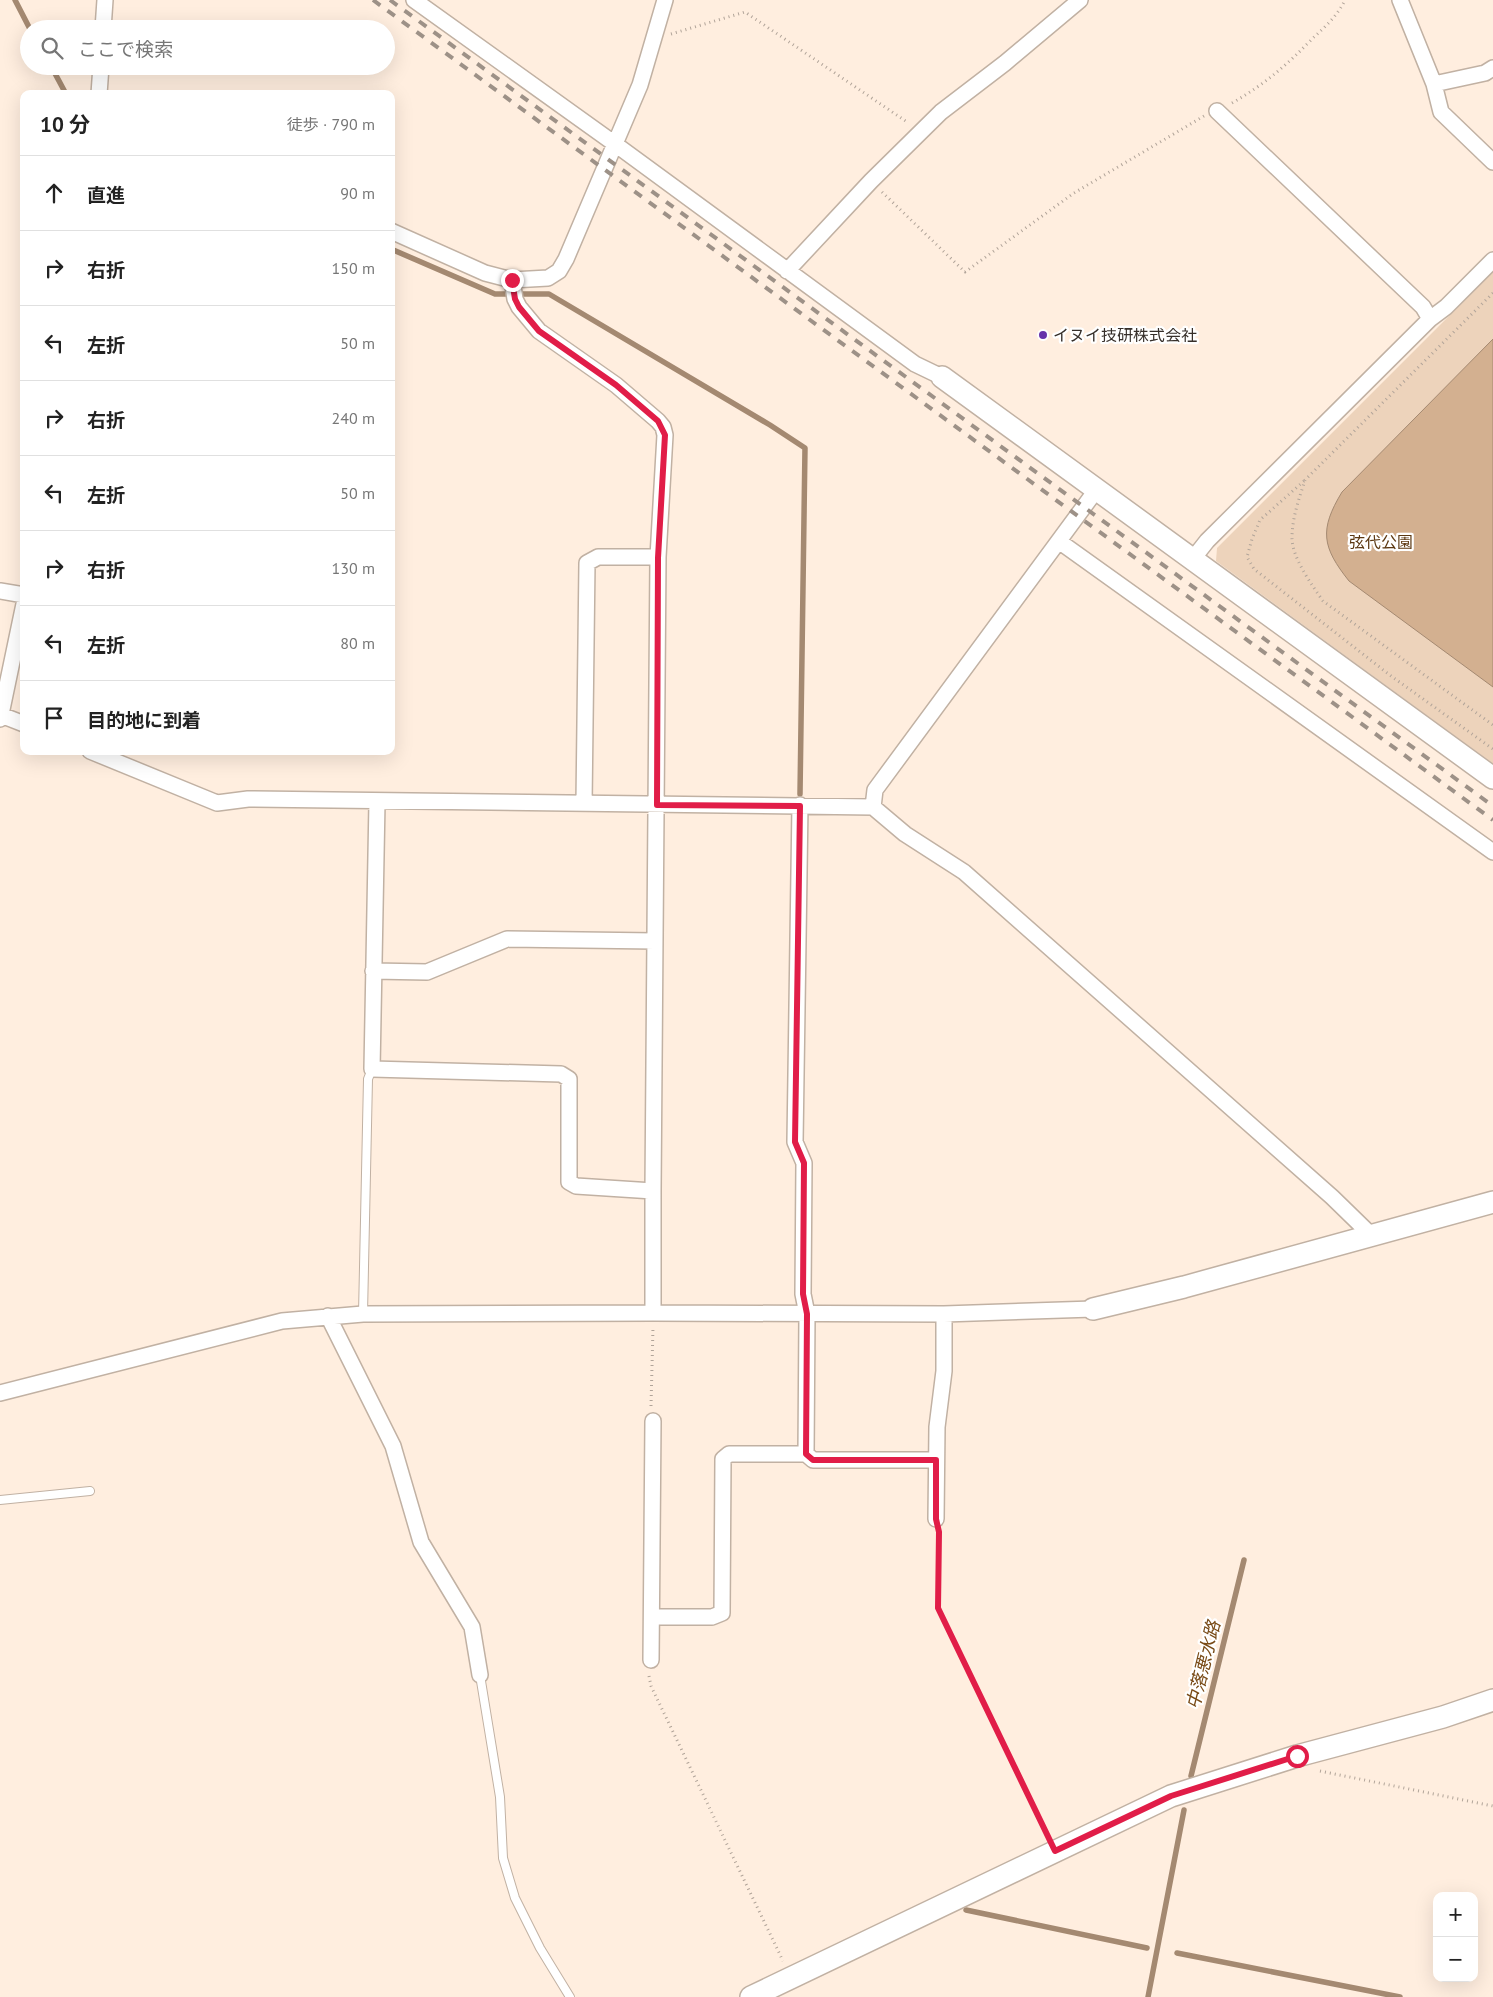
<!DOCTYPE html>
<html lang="ja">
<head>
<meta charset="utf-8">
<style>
  :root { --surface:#fff; --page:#f2f2f2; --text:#222; --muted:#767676; --line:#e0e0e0 }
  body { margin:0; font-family:"PT Sans","Noto Sans JP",sans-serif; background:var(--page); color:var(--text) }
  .controls { position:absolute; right:15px; bottom:15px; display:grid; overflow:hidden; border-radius:10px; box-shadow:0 5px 20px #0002 }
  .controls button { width:45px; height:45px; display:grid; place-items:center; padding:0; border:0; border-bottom:1px solid var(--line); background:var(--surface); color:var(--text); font:25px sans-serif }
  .stop { position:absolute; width:15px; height:15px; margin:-11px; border:4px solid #e11d48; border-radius:50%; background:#fff }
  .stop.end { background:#e11d48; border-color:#fff; box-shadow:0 1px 5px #0008 }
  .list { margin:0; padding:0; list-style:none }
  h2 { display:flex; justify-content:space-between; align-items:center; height:65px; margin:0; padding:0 20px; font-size:21px }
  h2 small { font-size:16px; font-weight:400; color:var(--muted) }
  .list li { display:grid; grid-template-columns:32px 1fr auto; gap:15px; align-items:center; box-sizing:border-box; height:75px; padding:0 20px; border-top:1px solid var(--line) }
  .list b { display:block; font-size:19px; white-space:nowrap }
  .list em { font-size:16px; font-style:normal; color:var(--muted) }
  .icon { flex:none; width:28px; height:28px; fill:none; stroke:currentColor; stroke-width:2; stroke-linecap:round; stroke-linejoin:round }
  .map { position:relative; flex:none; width:1493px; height:1997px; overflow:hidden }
  .search { position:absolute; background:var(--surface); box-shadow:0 5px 20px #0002; left:20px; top:20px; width:375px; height:55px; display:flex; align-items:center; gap:12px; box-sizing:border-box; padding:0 18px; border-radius:28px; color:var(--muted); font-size:19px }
  .panel { position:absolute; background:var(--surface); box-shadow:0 5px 20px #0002; left:20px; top:90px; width:375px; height:665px; border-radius:10px }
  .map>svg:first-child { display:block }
  .green { fill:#edd3bb }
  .water { fill:#d3b090; stroke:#a48971 }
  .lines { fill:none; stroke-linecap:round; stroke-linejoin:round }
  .stream { stroke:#a48971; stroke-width:5.5 }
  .lane-casing { stroke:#c1b1a3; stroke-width:10 }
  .street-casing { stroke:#c1b1a3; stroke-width:18 }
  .secondary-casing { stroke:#c1b1a3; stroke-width:24 }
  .path { stroke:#b1a499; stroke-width:3; stroke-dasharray:1 4; stroke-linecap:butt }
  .lane { stroke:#fff; stroke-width:8 }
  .street { stroke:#fff; stroke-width:15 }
  .secondary { stroke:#fff; stroke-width:21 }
  .rail { stroke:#9d9187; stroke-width:4; stroke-dasharray:9 9; stroke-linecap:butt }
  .route { stroke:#e11d48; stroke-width:6 }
  .poi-dot { fill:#6733aa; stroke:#fff; stroke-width:2 }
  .labels { text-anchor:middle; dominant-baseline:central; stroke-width:4.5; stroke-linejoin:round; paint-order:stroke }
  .poi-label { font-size:16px; fill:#362f2a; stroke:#fff; text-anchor:start }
  .park-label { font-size:16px; fill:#5c3812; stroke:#fff }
  .water-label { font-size:18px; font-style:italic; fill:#794b17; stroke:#fff }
</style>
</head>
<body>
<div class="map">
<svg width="1493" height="1997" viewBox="0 0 1493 1997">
  <rect width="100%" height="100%" fill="#ffeedf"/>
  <path class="green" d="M 1493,272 L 1493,764 L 1216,561 L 1217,548 Z"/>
  <path class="water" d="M 1493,339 L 1493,687 L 1349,581 C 1322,547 1319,530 1342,492 Z"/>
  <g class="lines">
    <path class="stream" d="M 15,0 L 30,29
      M 51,66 L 66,94
      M 391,249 L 495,294 L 549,294 L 770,425 L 805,448 L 800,794
      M 1191,1776 L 1244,1560
      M 966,1910 L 1147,1948
      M 1177,1953 L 1400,1997
      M 1148,1997 L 1184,1810"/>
    <defs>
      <path id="lane" d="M 363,1314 L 368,1079 L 372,1069
        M 0,1500 L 90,1491
        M 480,1675 L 500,1797 L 503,1858 L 515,1898 L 540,1948 L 570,1997"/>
      <path id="street" d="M 414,0 L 615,144 L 915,364 L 942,377
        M 1400,0 L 1434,84 L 1441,112 L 1493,162
        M 103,29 L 105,0
        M 1434,84 L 1485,73 L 1493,68
        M 99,94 L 101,66
        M 1217,111 L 1423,307 L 1430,319
        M 391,231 L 485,273 L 512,280 L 548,278 L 559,271 L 566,259 L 640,85 L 665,0
        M 787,271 L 871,181 L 941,112 L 1005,63 L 1080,0
        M 512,280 L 515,299 L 519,307 L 539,331 L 616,385 L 658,421 L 663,427 L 665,435 L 658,557 L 653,1191 L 653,1313
        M 1060,542 L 1493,852
        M 1192,560 L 1207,541 L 1430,319 L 1446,307 L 1493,260
        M 0,591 L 24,595
        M 1,715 L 24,724
        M 0,719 L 24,604
        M 90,751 L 217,803 L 248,799 L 873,807 L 905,834 L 964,872 L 1332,1197 L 1370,1234
        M 377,802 L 372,1069 L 561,1074 L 569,1079 L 569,1182 L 576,1186 L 653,1191
        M 584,803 L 587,563 L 598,557 L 658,557
        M 800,805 L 795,1142 L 804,1163 L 803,1294 L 807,1314 L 806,1454 L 813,1460 L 936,1460
        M 873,807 L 875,790 L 1097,489
        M 373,971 L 427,972 L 507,939 L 655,941
        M 328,1316 L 393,1446 L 421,1542 L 472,1627 L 480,1675
        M 0,1393 L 282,1321 L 363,1314 L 653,1313 L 944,1314 L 1093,1309
        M 936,1519 L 937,1427 L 944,1371 L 944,1314
        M 652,1617 L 712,1617 L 722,1613 L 723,1459 L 729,1454 L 806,1454
        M 651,1660 L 653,1421"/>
      <path id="secondary" d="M 942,377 L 1493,778
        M 1093,1309 L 1184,1287 L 1493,1202
        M 751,1997 L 1171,1796 L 1297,1756 L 1443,1717 L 1493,1700"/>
    </defs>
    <use href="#lane" class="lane-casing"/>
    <use href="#street" class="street-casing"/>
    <use href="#secondary" class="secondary-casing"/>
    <path class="path" d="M 671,34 L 745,12 L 907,122
      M 1232,103 C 1265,84 1287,65 1313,38 C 1325,27 1338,15 1345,0
      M 882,192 L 965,272 L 1074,193 L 1204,116
      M 1493,293 L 1305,480 C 1299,499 1292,518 1292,538 C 1292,558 1312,585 1323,601 L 1493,725
      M 1304,481 L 1260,520 L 1252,539 L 1247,557 L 1254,569 L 1391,676 L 1493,749
      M 651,1406 L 653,1327
      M 939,1535 L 938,1608 L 1048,1836
      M 649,1676 L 651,1686 L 783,1961
      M 1320,1771 L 1493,1806"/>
    <use href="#lane" class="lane"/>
    <use href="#street" class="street"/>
    <use href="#secondary" class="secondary"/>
    <path class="rail" d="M 373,0 L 1493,820
      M 390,0 L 1493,806"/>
  </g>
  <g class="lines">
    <path class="route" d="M 512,280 L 515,299 L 519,307 L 539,331 L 616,385 L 658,421 L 665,435 L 658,558 L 657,805 L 800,806 L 795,1142 L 804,1163 L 803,1294 L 807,1314 L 806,1454 L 813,1460 L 936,1460 L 936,1519 L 939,1532 L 938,1608 L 1055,1851 L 1171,1796 L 1297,1756"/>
  </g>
  <circle class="poi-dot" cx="1043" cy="335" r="5"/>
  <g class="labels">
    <g class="poi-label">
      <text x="1053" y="335">イヌイ技研株式会社</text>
    </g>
    <g class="park-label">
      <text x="1381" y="542">弦代公園</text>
    </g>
    <g class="water-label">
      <text transform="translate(1203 1665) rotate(-76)">中落悪水路</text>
    </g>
  </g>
</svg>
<div class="controls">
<button>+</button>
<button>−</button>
</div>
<div class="stop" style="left:1297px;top:1756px"></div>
<div class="stop end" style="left:512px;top:280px"></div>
<div class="search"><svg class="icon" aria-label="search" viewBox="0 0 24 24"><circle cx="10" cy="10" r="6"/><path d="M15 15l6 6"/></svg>ここで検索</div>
<section class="panel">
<h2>10 分<small>徒歩 · 790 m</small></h2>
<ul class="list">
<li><svg class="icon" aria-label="ahead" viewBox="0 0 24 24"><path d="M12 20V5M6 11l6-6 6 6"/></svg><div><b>直進</b></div><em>90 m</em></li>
<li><svg class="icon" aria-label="right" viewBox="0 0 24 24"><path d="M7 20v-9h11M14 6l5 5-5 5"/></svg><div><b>右折</b></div><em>150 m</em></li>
<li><svg class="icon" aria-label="left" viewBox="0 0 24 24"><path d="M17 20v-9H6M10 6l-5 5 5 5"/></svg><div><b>左折</b></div><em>50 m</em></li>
<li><svg class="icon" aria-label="right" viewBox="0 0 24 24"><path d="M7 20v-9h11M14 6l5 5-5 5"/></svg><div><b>右折</b></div><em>240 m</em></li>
<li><svg class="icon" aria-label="left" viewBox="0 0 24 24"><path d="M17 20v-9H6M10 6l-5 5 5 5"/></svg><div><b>左折</b></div><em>50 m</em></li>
<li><svg class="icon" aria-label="right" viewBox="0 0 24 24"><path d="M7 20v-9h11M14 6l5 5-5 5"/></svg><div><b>右折</b></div><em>130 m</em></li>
<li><svg class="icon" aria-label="left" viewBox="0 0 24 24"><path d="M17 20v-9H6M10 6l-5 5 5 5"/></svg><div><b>左折</b></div><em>80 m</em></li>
<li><svg class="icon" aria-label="arrive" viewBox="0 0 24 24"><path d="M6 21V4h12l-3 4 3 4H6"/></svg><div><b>目的地に到着</b></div></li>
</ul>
</section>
</div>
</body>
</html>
